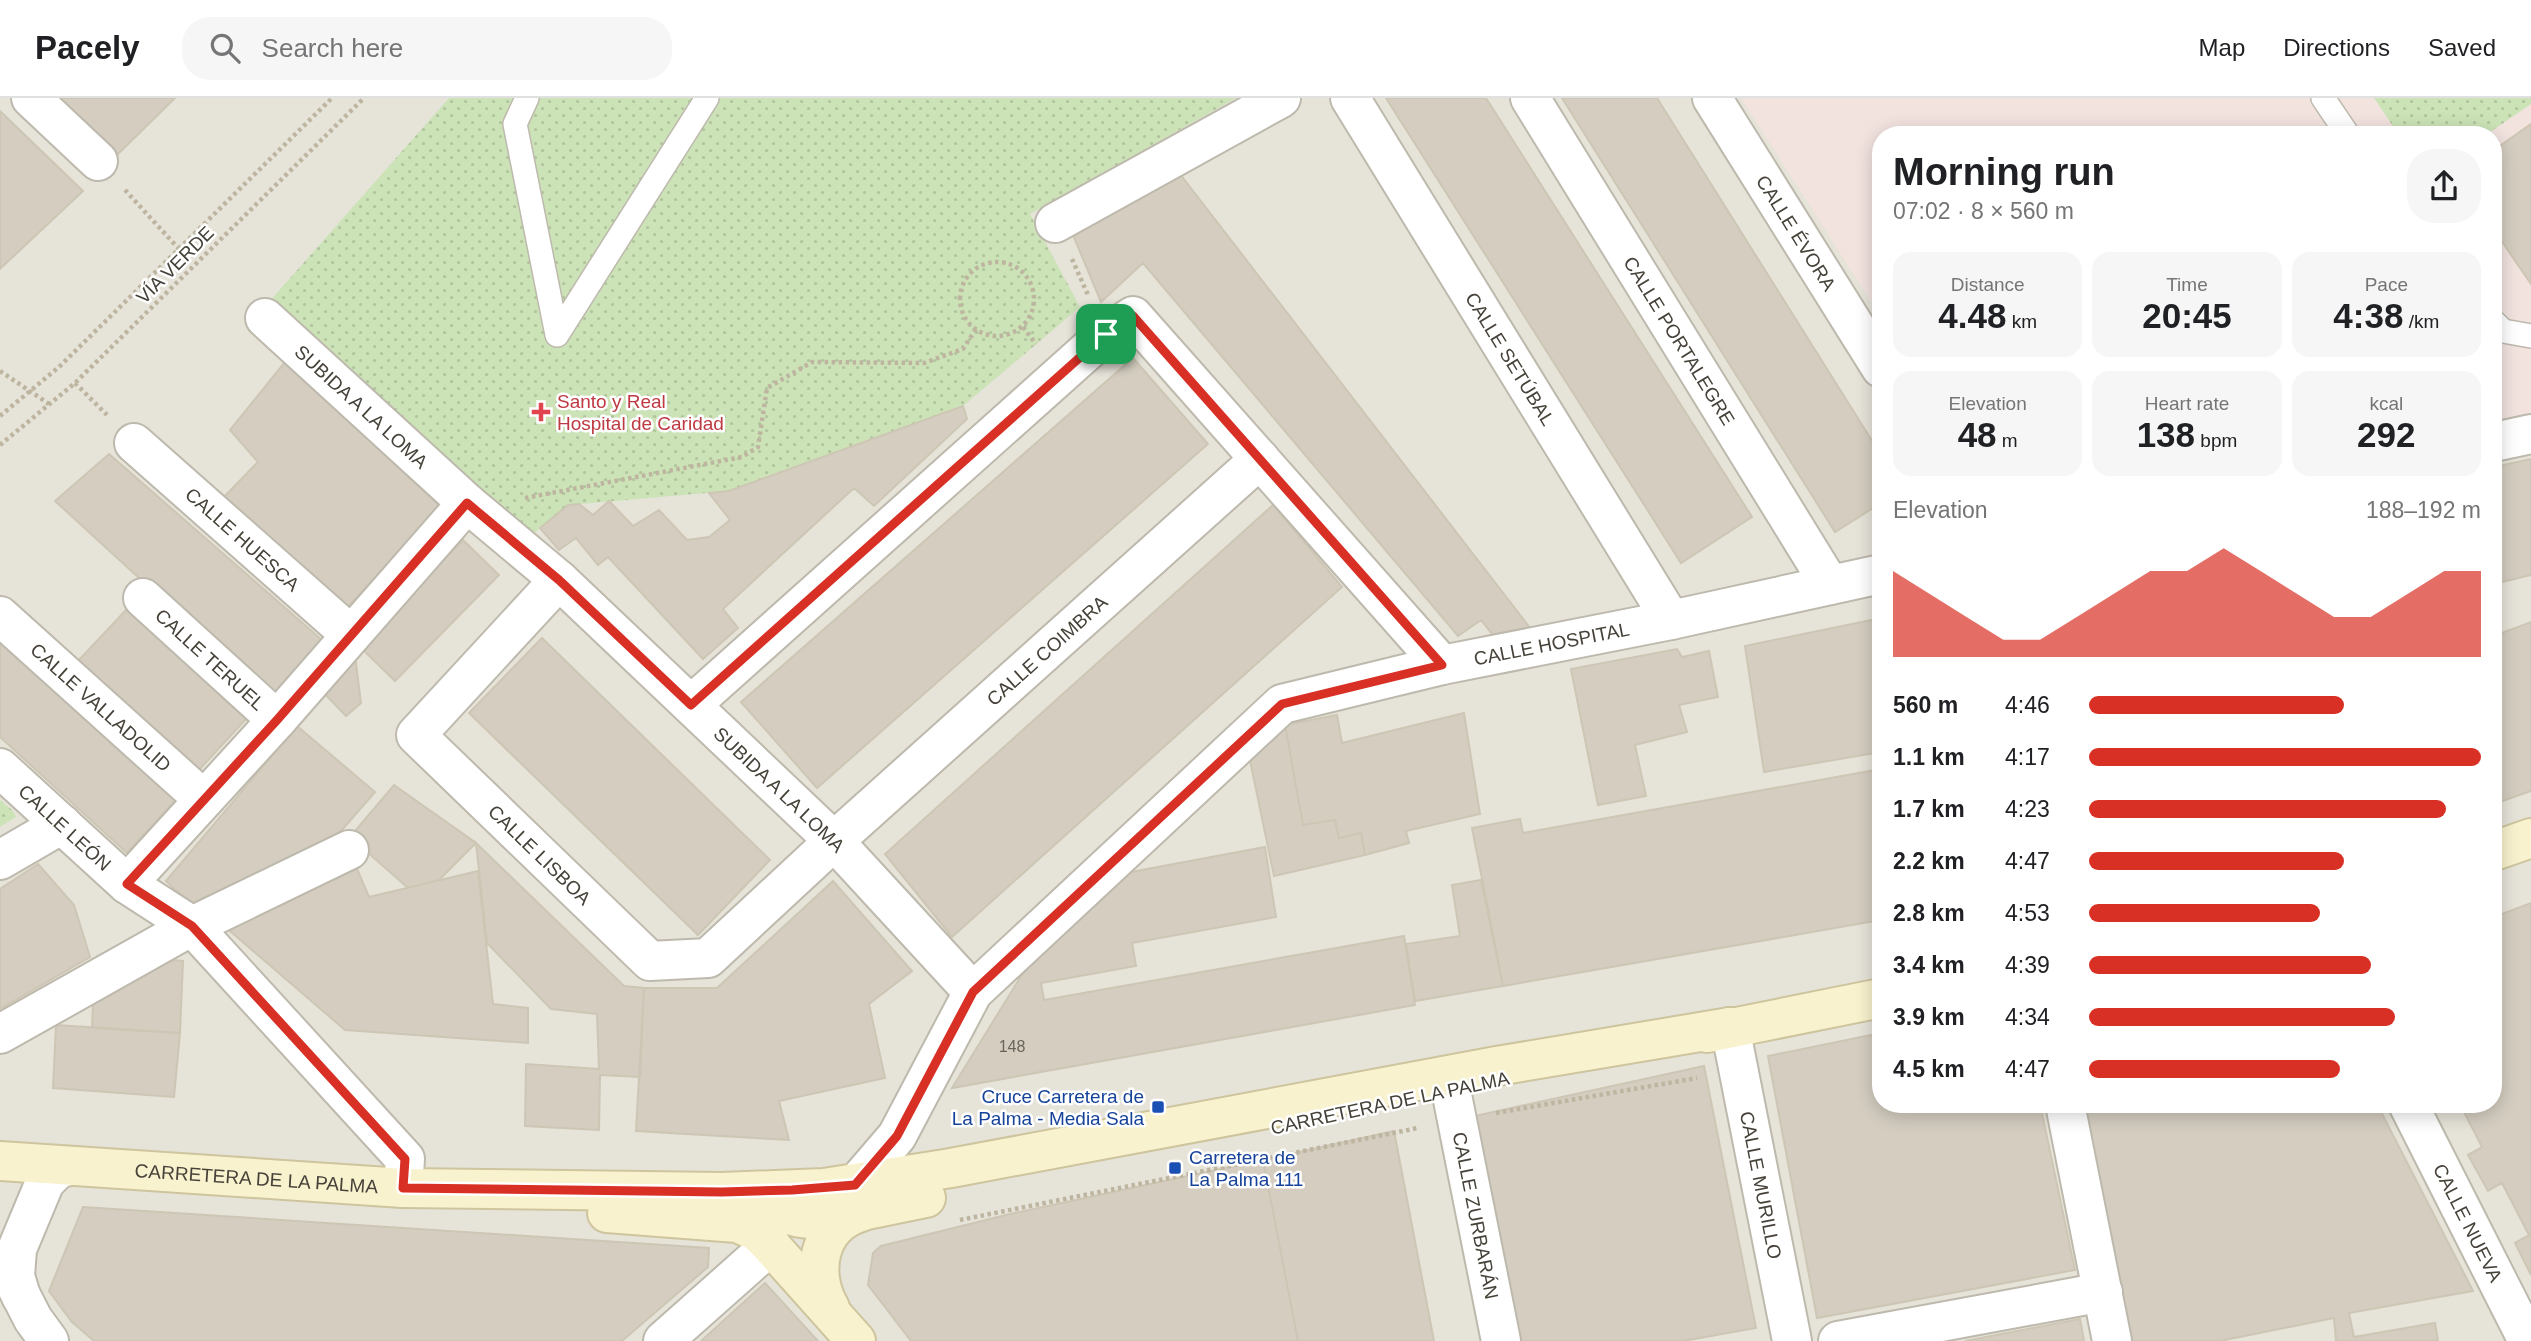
<!DOCTYPE html>
<meta charset="utf-8">
<style>
:root{--surface:#fff;--page:#f6f6f6;--text:#202124;--muted:#757577;--line:#e0e0e0;--accent:#d93025}
body{margin:0;font-family:Helvetica,sans-serif;background:var(--page);color:var(--text);height:100vh;display:flex;flex-direction:column;font-size:26px;white-space:nowrap}
*{box-sizing:border-box;margin:0}
p{font-size:23px;color:var(--muted)}
.icon{flex:none;width:38px;height:38px;fill:none;stroke:currentColor;stroke-width:2;stroke-linecap:round;stroke-linejoin:round}
.map{position:relative;flex:1;overflow:hidden}
.details{position:absolute;left:1872px;top:28px;width:630px;height:987px;display:flex;flex-direction:column;background:var(--surface);border-radius:28px;box-shadow:0 4px 18px #0003}
.details>*{flex:none}
.pin{position:absolute;display:grid;place-items:center;width:60px;height:60px;color:#fff;margin:-30px;border-radius:14px;box-shadow:0 4px 10px #0006}
.round{display:grid;place-items:center;flex:none;width:74px;height:74px;border-radius:28px;background:var(--page)}
.headline{display:flex;align-items:center;justify-content:space-between;height:119px;padding:0 21px}
h1{font-size:38px;font-weight:800;line-height:52px}
.metrics{display:grid;grid-template-columns:repeat(3,1fr);gap:10px;height:119px;padding:7px 21px}
.metrics div{display:grid;align-content:center;border-radius:18px;background:var(--page);text-align:center}
.metrics b{font-size:35px;font-weight:800}
.metrics small{font-size:19px;font-weight:400}
.metrics p{font-size:19px}
.chart{height:196px;padding:14px 21px}
.chart p{display:flex;justify-content:space-between}
.chart svg{width:100%;height:126px;margin-top:7px;fill:var(--accent);opacity:.7}
ul{padding:0 21px;list-style:none;font-size:23px}
li{display:grid;grid-template-columns:112px 84px 1fr;align-items:center;height:52px}
li i{height:18px;border-radius:9px;background:var(--accent)}
header{display:flex;align-items:center;gap:42px;box-sizing:border-box;height:98px;padding:0 35px;background:var(--surface);border-bottom:2px solid var(--line)}
header strong{font-size:33px}
nav{display:flex;gap:38px;margin-inline-start:auto;font-size:24px}
.search{width:490px;height:63px;background:var(--page);display:flex;align-items:center;gap:18px;box-sizing:border-box;padding:0 24px;border-radius:28px;color:var(--muted);font-size:26px}
.map>svg:first-child{display:block}
.residential{fill:#e6e3d9;fill-rule:evenodd}
.medical{fill:#f2e3df}
.park{fill:url(#park-dots)}
.building{fill:#d4cdc0;stroke:#cec6b4;stroke-width:2}
.lines{fill:none;stroke-linecap:round;stroke-linejoin:round}
.lane-casing{stroke:#beb9ad;stroke-width:26}
.street-casing{stroke:#beb9ad;stroke-width:42}
.secondary-casing{stroke:#cec59e;stroke-width:42}
.path{stroke:#beb5a0;stroke-width:4.5;stroke-dasharray:3.5 3.5;stroke-linecap:butt}
.lane{stroke:#fff;stroke-width:23}
.street{stroke:#fff;stroke-width:38}
.secondary{stroke:#f9f2ce;stroke-width:38}
.route-casing{stroke:#fff;stroke-width:14}
.route{stroke:#d93025;stroke-width:9}
.health-dot{fill:#e0444e;stroke:#fff;stroke-width:2.5}
.transit-dot{fill:#1a4fb4;stroke:#fff;stroke-width:2.5}
.labels{text-anchor:middle;dominant-baseline:central;stroke-width:5;stroke-linejoin:round;paint-order:stroke}
.number-label{font-size:16px;fill:#6a655b}
.street-label{font-size:19px;fill:#464239;stroke:#fff}
.health-label{font-size:19px;fill:#be3a42;stroke:#fff;text-anchor:start}
.transit-label{font-size:19px;fill:#164399;stroke:#fff;text-anchor:end}
</style>
<header>
<strong>Pacely</strong>
<div class="search"><svg class="icon" aria-label="search" viewBox="0 0 24 24"><circle cx="10" cy="10" r="6"/><path d="M15 15l6 6"/></svg>Search here</div>
<nav><a>Map</a><a>Directions</a><a>Saved</a></nav>
</header>
<div class="map">
<svg width="2531" height="1243" viewBox="0 0 2531 1243">
<defs>
<pattern id="park-dots" width="8" height="8" patternUnits="userSpaceOnUse" patternTransform="scale(1.75)"><rect width="8" height="8" fill="#cce3b7"/><path d="M2 2h.1M6 6h.1" fill="none" stroke="#b1c49e" stroke-width="1.8" stroke-linecap="round"/></pattern>
</defs>
<rect width="100%" height="100%" fill="#f3f1ea"/>
<!-- residential -->
<path class="residential" d="M0,0H2531V1243H0ZM1881,37H2494V1006H1881Z"/>
<!-- medical -->
<path class="medical" d="M1741,0H2531V315L2494,322V37H1881V219Z"/>
<!-- park -->
<path class="park" d="M449,0H1236L1030,116L1080,209L963,308L729,393L568,407L527,441L269,204Z
M2374,0H2531V6L2486,37H2399Z
M0,702L13,713L16,719L0,729Z"/>
<!-- building -->
<path class="building" d="M59,0H175L118,56Z
M1386,0H1486L1752,419L1681,465Z
M1562,0H1657L1881,357V405L1835,434Z
M0,13L83,93L0,171Z
M2531,26V186L2494,132V52Z
M1180,76L1534,535L1500,546L1481,522L1458,538L1143,165L1101,204L1073,137Z
M1133,260L1208,346L817,690L741,604Z
M285,264L441,409L343,514L220,403L258,364L230,332Z
M963,308L967,321L874,408L854,390L723,511L738,530L703,561L608,459L598,467L576,440L559,452L540,430L568,407L579,406L593,417L609,403L633,428L659,412L687,442L709,439L730,422L709,395L729,393Z
M109,356L322,542L270,600L55,403Z
M2531,361V477L2494,486V369Z
M1273,407L1342,489L952,839L885,756Z
M463,442L499,477L395,583L359,548Z
M128,510L247,620L197,674L78,563Z
M1881,520V654L1764,674L1745,548Z
M2531,524V693L2494,706V538Z
M542,540L770,762L698,837L469,615Z
M0,541L176,702L127,755L0,639Z
M354,550L361,605L346,618L320,591Z
M1677,551L1682,559L1709,553L1718,599L1679,607L1687,634L1635,647L1646,698L1598,707L1571,571Z
M1464,615L1480,716L1406,733L1409,745L1365,757L1361,735L1339,740L1335,722L1303,727L1285,627L1337,617L1342,645Z
M1285,627L1303,727L1335,722L1339,740L1361,735L1365,757L1274,778L1248,653Z
M297,628L375,694L335,740L195,810L166,783Z
M1881,671V822L1503,888L1472,730L1520,721L1523,735Z
M394,687L476,745L439,782L408,790L350,739Z
M476,745L624,888L644,890L640,979L600,977L599,1032L525,1028L526,966L599,971L597,916L551,911L487,845Z
M1265,749L1276,819L1132,845L1136,868L1041,885L1044,902L1404,838L1415,907L952,990L1023,875L1126,775Z
M349,752L369,799L478,773L493,906L528,910V945L345,932L216,821Z
M38,766L74,807L90,859L0,911V791Z
M1481,782L1503,888L1415,903L1406,846L1460,838L1452,787Z
M833,783L912,873L869,906L885,980L779,1003L789,1042L636,1033L644,890H717Z
M2531,805V1177L2515,1145L2529,1137L2502,1085L2488,1093L2468,1057L2482,1049L2460,1006H2494V819Z
M161,861L183,863L180,935L92,930L93,904Z
M56,927L180,935L174,999L53,990Z
M1881,935V1006H2040L2075,1172L1817,1220L1768,958Z
M1704,968L1756,1230L1683,1243H1519L1475,1018Z
M2085,1006H2377L2473,1193L2349,1215L2354,1239L2435,1225L2438,1243H2336L2334,1220L2220,1243H2132Z
M1394,1033L1434,1243H1298L1263,1062Z
M1263,1062L1298,1243H911L868,1187L873,1155L881,1148L1010,1116Z
M83,1109L709,1150L708,1169L622,1243H94L72,1224L49,1193Z
M765,1185L818,1243H701Z
M2080,1221L2084,1243H1965Z"/>
<g class="lines">
<!-- lane casing -->
<g class="lane-casing">
<path id="lane" d="M527,0L515,26L557,237L707,0
M2323,0L2348,37
M2494,224L2503,233L2531,238"/>
</g>
<!-- street casing -->
<g class="street-casing">
<g id="street">
<path d="M31,0L98,63"/>
<path id="s1" d="M1350,0L1671,522"/>
<path id="s2" d="M1530,0L1830,487"/>
<path id="s3" d="M1712,0L1881,270"/>
<path d="M1055,125L1281,0"/>
<path id="s4" d="M265,220L467,405L559,482L834,743L973,894"/>
<path d="M2494,344L2531,336"/>
<path id="s5" d="M134,345L351,537"/>
<path id="s6" d="M559,482L416,637L650,863L708,860L834,743L1260,361"/>
<path id="s7" d="M143,500L277,622"/>
<path id="s8" d="M0,518L203,701"/>
<path d="M691,607L1106,236L1133,218L1442,567"/>
<path id="s9" d="M0,670L127,786L192,828L405,1061L403,1090"/>
<path d="M0,762L62,726"/>
<path d="M127,786L277,622L467,405"/>
<path id="s10" d="M1730,929L1792,1243"/>
<path d="M0,936L192,828L349,752"/>
<path id="s11" d="M1451,992L1501,1243"/>
<path d="M2065,1006L2112,1243"/>
<path id="s12" d="M2408,1006L2528,1243"/>
<path id="s13" d="M855,1087L897,1038L973,894L1282,606L1442,567L1671,522L1881,476"/>
<path d="M10,1176L33,1221L49,1243"/>
<path d="M21,1198L15,1178L17,1151L45,1084L59,1070L70,1068"/>
<path d="M663,1243L771,1147"/>
<path d="M1838,1243L2103,1194"/>
</g>
</g>
<!-- secondary casing -->
<g class="secondary-casing">
<g id="secondary">
<path d="M2494,753L2531,740"/>
<path d="M1707,935L1881,900"/>
<path id="s14" d="M0,1063L403,1090L722,1094L824,1090L951,1070L1497,968L1730,929"/>
<path d="M745,1098C776,1108 786,1123 823,1121L926,1100"/>
<path d="M607,1115L737,1125L756,1133L771,1147"/>
<path d="M755,1130L856,1243"/>
<path d="M830,1210C810,1176 817,1127 861,1114"/>
</g>
</g>
<!-- path -->
<path class="path" d="M125,92L179,151
M1072,161L1088,197
M960 201a37 37 0 1 1 74 0a37 37 0 1 1-74 0Z
M1023,229L1036,246
M0,273L49,306
M75,285L107,317
M0,318L59,269L332,0
M0,347L75,285L364,0
M525,400L742,359L758,349L767,290L812,264L924,265L963,251L976,231
M1496,1015L1697,980
M960,1122L1418,1030"/>
<!-- lane -->
<use href="#lane" class="lane"/>
<!-- street -->
<use href="#street" class="street"/>
<!-- secondary -->
<use href="#secondary" class="secondary"/>
</g>
<g class="lines">
<!-- route casing -->
<g class="route-casing">
<path id="route" d="M1133,218L1442,567L1282,606L973,894L897,1038L855,1087L792,1092L722,1094L403,1090L405,1061L192,828L127,786L277,622L467,405L559,482L691,607L1106,236Z"/>
</g>
<!-- route -->
<use href="#route" class="route"/>
</g>
<!-- markers -->
<path class="health-dot" d="M537.5 303.5h7v7h7v7h-7v7h-7v-7h-7v-7h7z"/>
<g class="transit-dot">
<rect x="1151" y="1002" width="14" height="14" rx="3.5"/>
<rect x="1168" y="1063" width="14" height="14" rx="3.5"/>
</g>
<g class="labels">
<!-- number labels -->
<g class="number-label">
<text x="1012" y="948">148</text>
</g>
<!-- street labels -->
<g class="street-label">
<text stroke="none"><textPath href="#s3" startOffset="159">CALLE ÉVORA</textPath></text>
<text transform="translate(175 167) rotate(-45)">VÍA VERDE</text>
<text stroke="none"><textPath href="#s2" startOffset="285">CALLE PORTALEGRE</textPath></text>
<text stroke="none"><textPath href="#s1" startOffset="306">CALLE SETÚBAL</textPath></text>
<text stroke="none"><textPath href="#s4" startOffset="131">SUBIDA A LA LOMA</textPath></text>
<text stroke="none"><textPath href="#s5" startOffset="145">CALLE HUESCA</textPath></text>
<text stroke="none"><textPath href="#s13" startOffset="926">CALLE HOSPITAL</textPath></text>
<text stroke="none"><textPath href="#s6" startOffset="1052">CALLE COIMBRA</textPath></text>
<text stroke="none"><textPath href="#s7" startOffset="91">CALLE TERUEL</textPath></text>
<text stroke="none"><textPath href="#s8" startOffset="136">CALLE VALLADOLID</textPath></text>
<text stroke="none"><textPath href="#s4" startOffset="698">SUBIDA A LA LOMA</textPath></text>
<text stroke="none"><textPath href="#s9" startOffset="88">CALLE LEÓN</textPath></text>
<text stroke="none"><textPath href="#s6" startOffset="383">CALLE LISBOA</textPath></text>
<text transform="translate(1390 1005) rotate(-12)">CARRETERA DE LA PALMA</text>
<text stroke="none"><textPath href="#s14" startOffset="257">CARRETERA DE LA PALMA</textPath></text>
<text stroke="none"><textPath href="#s10" startOffset="161">CALLE MURILLO</textPath></text>
<text stroke="none"><textPath href="#s11" startOffset="128">CALLE ZURBARÁN</textPath></text>
<text stroke="none"><textPath href="#s12" startOffset="133">CALLE NUEVA</textPath></text>
</g>
<!-- health labels -->
<g class="health-label">
<text x="557" y="303">Santo y Real<tspan x="557" dy="22">Hospital de Caridad</tspan></text>
</g>
<!-- transit labels -->
<g class="transit-label">
<text x="1144" y="998">Cruce Carretera de<tspan x="1144" dy="22">La Palma - Media Sala</tspan></text>
<text x="1189" y="1059" text-anchor="start">Carretera de<tspan x="1189" dy="22">La Palma 111</tspan></text>
</g>
</g>
</svg>
<div class="pin" style="left:1106px;top:236px;background:#1e9e55"><svg class="icon" aria-label="arrive" viewBox="0 0 24 24"><path d="M6 21V4h12l-3 4 3 4H6"/></svg></div>
<section class="details">
<div class="headline"><div><h1>Morning run</h1><p>07:02 · 8 × 560 m</p></div><a class="round"><svg class="icon" aria-label="share" viewBox="0 0 24 24"><path d="M12 15V3M7 8l5-5 5 5M5 13v7h14v-7"/></svg></a></div>
<div class="metrics">
<div><p>Distance</p><b>4.48<small> km</small></b></div>
<div><p>Time</p><b>20:45</b></div>
<div><p>Pace</p><b>4:38<small> /km</small></b></div>
</div>
<div class="metrics">
<div><p>Elevation</p><b>48<small> m</small></b></div>
<div><p>Heart rate</p><b>138<small> bpm</small></b></div>
<div><p>kcal</p><b>292</b></div>
</div>
<div class="chart"><p><span>Elevation</span>188–192 m</p>
<svg viewBox="0 0 160 44" preserveAspectRatio="none"><path d="M0 44V14L10 22L20 30L30 38L40 38L50 30L60 22L70 14L80 14L90 6L100 14L110 22L120 30L130 30L140 22L150 14L160 14V44z"/></svg>
</div>
<ul>
<li><b>560 m</b>4:46<i style="width:65%"></i></li>
<li><b>1.1 km</b>4:17<i style="width:100%"></i></li>
<li><b>1.7 km</b>4:23<i style="width:91%"></i></li>
<li><b>2.2 km</b>4:47<i style="width:65%"></i></li>
<li><b>2.8 km</b>4:53<i style="width:59%"></i></li>
<li><b>3.4 km</b>4:39<i style="width:72%"></i></li>
<li><b>3.9 km</b>4:34<i style="width:78%"></i></li>
<li><b>4.5 km</b>4:47<i style="width:64%"></i></li>
</ul>
</section>
</div>
